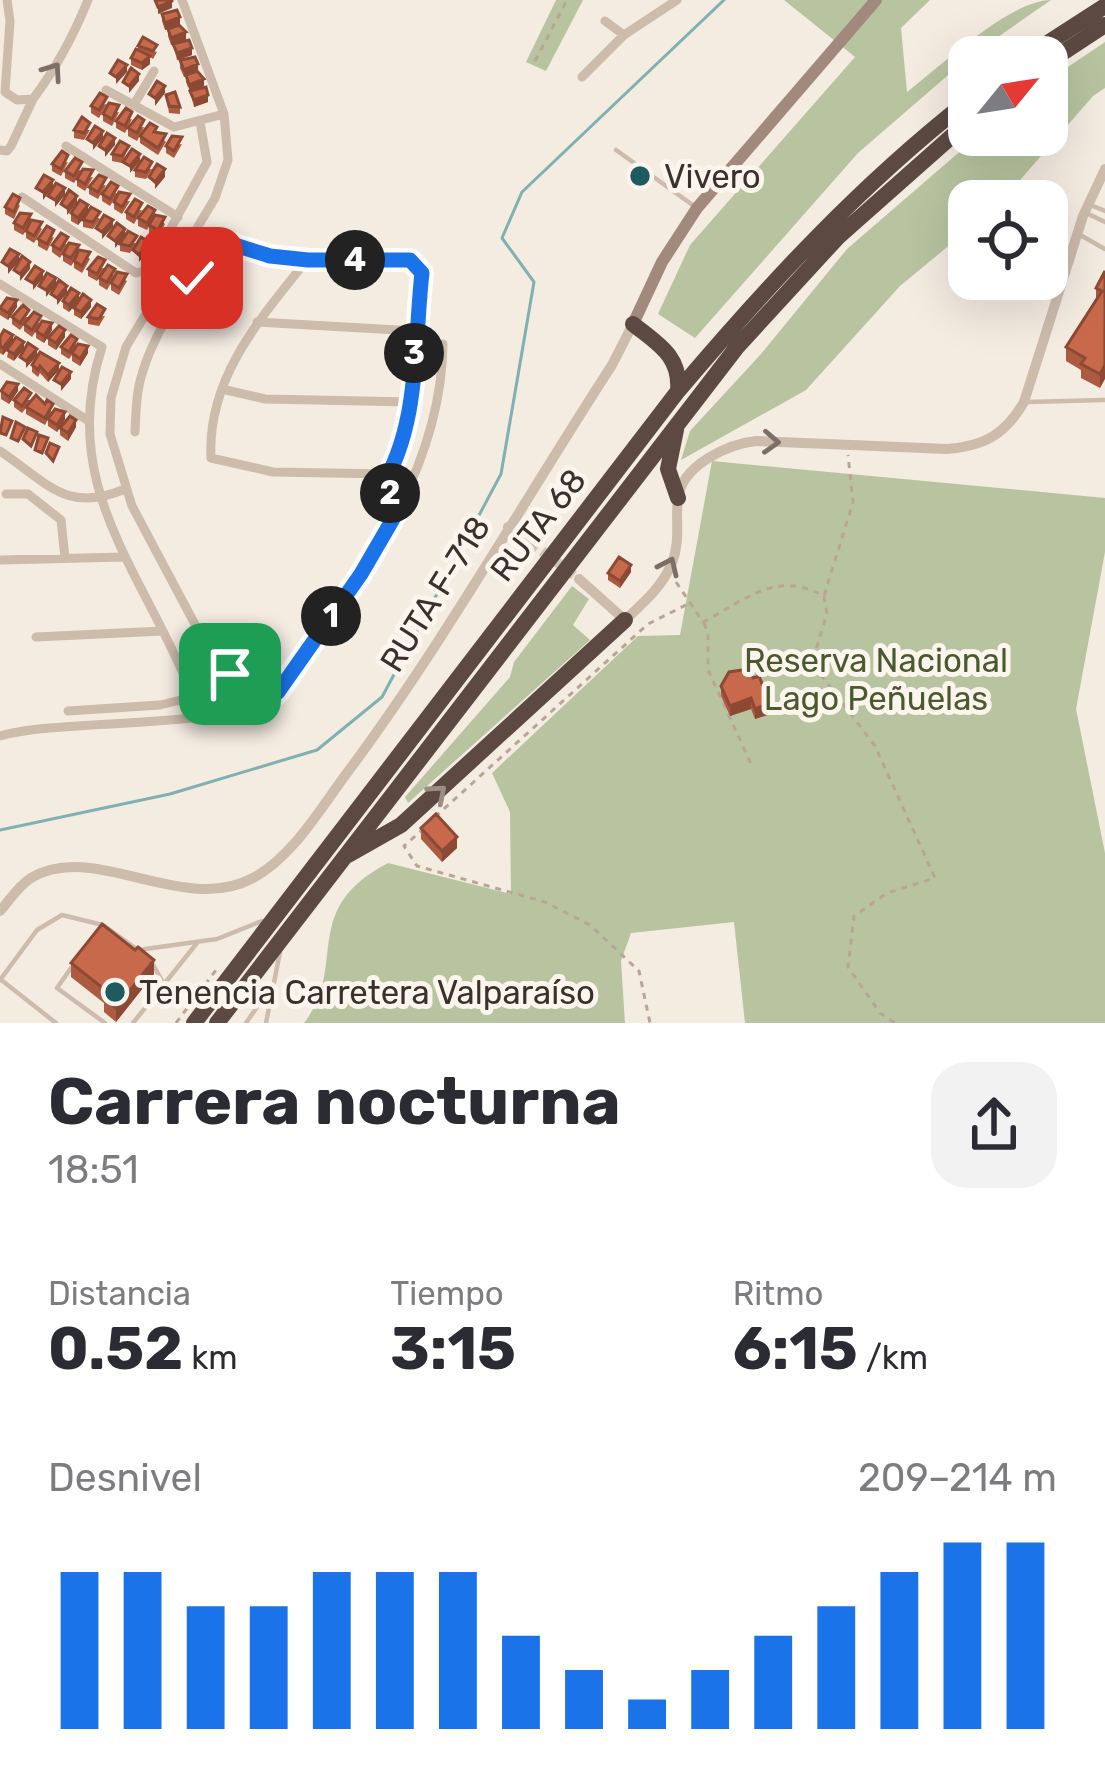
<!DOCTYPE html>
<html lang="es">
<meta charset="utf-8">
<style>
:root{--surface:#fff;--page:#f2f2f3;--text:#2b2b33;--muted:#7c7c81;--accent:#1a73e8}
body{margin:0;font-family:Rubik,sans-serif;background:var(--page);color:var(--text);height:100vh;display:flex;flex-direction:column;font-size:45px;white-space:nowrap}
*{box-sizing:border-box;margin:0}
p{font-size:39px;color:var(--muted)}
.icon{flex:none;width:66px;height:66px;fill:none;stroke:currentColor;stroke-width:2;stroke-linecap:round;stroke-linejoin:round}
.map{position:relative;height:1023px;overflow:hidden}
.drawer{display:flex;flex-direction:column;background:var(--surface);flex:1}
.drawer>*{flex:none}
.needle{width:78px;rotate:60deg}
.tools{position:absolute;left:948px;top:36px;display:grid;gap:24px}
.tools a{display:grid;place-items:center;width:120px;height:120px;border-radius:24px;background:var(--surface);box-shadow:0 12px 48px #0002;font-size:60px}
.pin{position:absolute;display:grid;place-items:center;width:102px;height:102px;color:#fff;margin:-51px;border-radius:24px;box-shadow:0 6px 18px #0006}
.km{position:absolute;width:60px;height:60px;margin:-30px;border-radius:50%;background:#222;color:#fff;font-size:33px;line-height:60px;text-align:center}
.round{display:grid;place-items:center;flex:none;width:126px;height:126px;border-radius:36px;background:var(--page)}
.headline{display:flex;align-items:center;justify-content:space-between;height:204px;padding:0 48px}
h1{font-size:66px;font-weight:700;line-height:90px}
.figures{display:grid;grid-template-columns:repeat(3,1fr);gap:18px;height:204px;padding:12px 48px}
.figures div{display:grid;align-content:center}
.figures b{font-size:60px;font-weight:700}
.figures small{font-size:33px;font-weight:400}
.figures p{font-size:33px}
.chart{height:336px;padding:24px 48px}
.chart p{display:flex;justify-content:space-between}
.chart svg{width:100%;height:216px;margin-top:12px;stroke:var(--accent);stroke-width:6}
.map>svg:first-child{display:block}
.green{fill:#b8c4a0}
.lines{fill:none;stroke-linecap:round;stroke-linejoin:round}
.stream{stroke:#7fb0b2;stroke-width:3}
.tertiary-tunnel{stroke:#cfc6bd;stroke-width:10;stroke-dasharray:10 5;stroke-linecap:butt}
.path{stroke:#b9a596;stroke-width:3;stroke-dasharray:6 6;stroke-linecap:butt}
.service{stroke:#cdbbac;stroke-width:4.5}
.minor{stroke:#cdbbac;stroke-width:9}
.tertiary{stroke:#cdbbac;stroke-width:10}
.secondary{stroke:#a18a7d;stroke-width:12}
.motorway{stroke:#5c4a42;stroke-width:16}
.wall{fill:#ac5a40}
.shaded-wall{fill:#8c4a34}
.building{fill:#c8694b;stroke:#8c4a34;stroke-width:3}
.oneway{stroke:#7d6f65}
.oneway2{stroke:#9c8e87}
.route-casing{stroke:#fff;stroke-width:24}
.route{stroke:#1a73e8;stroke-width:15}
.poi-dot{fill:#1f5a5e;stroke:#fbf5ee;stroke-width:4.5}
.labels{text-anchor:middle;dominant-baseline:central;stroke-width:10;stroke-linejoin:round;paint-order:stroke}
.poi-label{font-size:33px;fill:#3b302b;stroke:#fbf5ee;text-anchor:start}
.street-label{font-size:33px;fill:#3b302b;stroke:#fbf5ee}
.park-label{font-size:33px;fill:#4a5a2e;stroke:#fbf5ee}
</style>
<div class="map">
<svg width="1105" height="1023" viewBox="0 0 1105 1023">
<rect width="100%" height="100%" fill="#f4ebe1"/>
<!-- green -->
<path class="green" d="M556,0H583L546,71L526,62Z
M784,0H930L901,28L907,92C941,66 1010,0 1051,0L969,57L858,153L695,338L658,314L690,245L855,57Z
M1105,42V88L1093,96L1002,201H969V229L900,286L806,390L681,460L690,431L761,354L847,249L979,135H1047V81Z
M712,461L1105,498V552L1076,709L1105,853V1023H745L734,922L631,933L621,961L625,1023H304C349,966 298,910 388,863L511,894L510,812L492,773L638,636L680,635Z
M572,586L589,599L573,625L590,640L408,803L405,797L510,677L514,662Z"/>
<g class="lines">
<!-- stream -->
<path class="stream" d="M0,830L170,794L317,750L382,697L501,474L534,282L502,238L522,192L724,0"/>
<!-- tertiary-tunnel -->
<path class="tertiary-tunnel" d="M530,542L579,579"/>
<!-- path -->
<path class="path" d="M535,61L567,0
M676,582L703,622C747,599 776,570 824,596L853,502L848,455
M824,596L827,613L812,663L875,746L935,878L887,893L854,916L848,967L880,1013L895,1023
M704,623L708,634V670L752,766
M435,817L648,624L690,603
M424,828L404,846L417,866L545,902L590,925L639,971L650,1023
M176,1023L216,970"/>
<!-- service -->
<path class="service" d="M616,150L694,206
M1093,206L1105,211
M1084,212L1105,222
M1082,236L1105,249
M1027,402L1105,400
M391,467L413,476
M152,963L164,984
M71,968L57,988L105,1023
M0,979L56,1023
M0,980L37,930L62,915L103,925L138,950L217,939L262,921
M133,1023L197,943
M246,1023L268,991
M266,1023L280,952"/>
<!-- minor -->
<path class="minor" d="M7,0L10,21L5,92L17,100L33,99C57,67 73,37 88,0
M182,0L224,114L228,160L215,198L126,347L111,398L110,434L132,506L215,662L267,701
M605,21L624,35
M582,77L624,35L677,0
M106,90L174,127L224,114
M133,106L154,71
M66,146L178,217
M0,150L7,151L11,146L33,99
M22,197L136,273L148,270L207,162L200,122
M307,260C260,319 207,378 211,458L273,472L388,474
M0,284L102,347C56,487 146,575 193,697L160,705L68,711
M257,322L415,331
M0,364L87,420
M222,389L265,399L411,402
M135,432C136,413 136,393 142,374C151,342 195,259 222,241L270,256L307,260H410L421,273C413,347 418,428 376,494
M0,451C48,483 66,514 125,489
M6,494H28L61,520L65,558
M1,560L124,557
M36,637L163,631
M218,666L240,709
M0,736C67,717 233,732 278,692C353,585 441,480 443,344"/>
<!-- tertiary -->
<path class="tertiary" d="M508,527L530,542
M579,579L625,620C644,602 662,587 672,563C681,540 675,521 678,498C682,465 728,444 756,441L947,449C984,446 1005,435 1024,402L1083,216L1105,169
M0,911C10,900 18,886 31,878C94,840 183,916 253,878C291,858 319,811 344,777C442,646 523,502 612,365L633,324"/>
<!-- secondary -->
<path class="secondary" d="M633,324L662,262L697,208L876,0"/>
<!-- motorway -->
<path class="motorway" d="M1026,57L1105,6
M1047,63L1105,25
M633,324C658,344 681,356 678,391
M676,430L668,469L678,498
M348,855L401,825L625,620
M194,1023L678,391C768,285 859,186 969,100
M217,1023L737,347L838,237L969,121"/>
</g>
<!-- wall -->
<path class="wall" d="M162,14L180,25L186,40L177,43L192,55L177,60L173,44L171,45L168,36V29L165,30L162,21Z
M138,46L157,52L153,59L150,57V64L142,70L131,65V58L138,50Z
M180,60L198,71L204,86L194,90L208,102L194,107L190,91L186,82V76L184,77L180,68Z
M166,95L180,107V114L169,113Z
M107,104L99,118L91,113V106Z
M119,112L112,126L103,121V114Z
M132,119L125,133L116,128V121Z
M144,127L137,141L128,136V128Z
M74,130H90L84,140L74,138Z
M157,133L166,142L158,155L140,143V136Z
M182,144L174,158L166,153V146Z
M129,146L122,163L112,161V154Z
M68,162L61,176L52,171V164Z
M152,169L146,179L135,177V170Z
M82,170L74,183L65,178V171Z
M93,177L85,191L77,186V179Z
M106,185L98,199L89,194V187Z
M118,193L110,206L102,201V194Z
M130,201L122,214L114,209V202Z
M20,205L14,219L5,214V207Z
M142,210L134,224L126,219V212Z
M88,212L100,219L93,229L83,227V220L86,215L78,225L71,221V213Z
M155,215L165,224L158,238L149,233V227L147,230L138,226V218Z
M31,221L42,229L34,243L26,238V231L23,235L14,230V223Z
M54,237L47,251L38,246V239Z
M137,243L130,253L120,251V244Z
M68,244L60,258L52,252V245Z
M79,250L90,259L82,273L74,268V262L71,266L63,261V254Z
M105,268L99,277L115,275L127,281L119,295L111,290V283L107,290L99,285V278L97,281L88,276V269Z
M1105,271L1100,388L1081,378V370L1066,361V347L1096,299V288Z
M79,300L91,307L81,319L74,315V308L79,301L69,312L63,308V301Z
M17,307L8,320L0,315V308Z
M105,316L99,326L88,324V317Z
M12,317H29L25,323H41L52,330L44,343L36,338V331L32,337L24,331V325L20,330L12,324Z
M0,337L13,341L16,337L14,361L7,357L9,347L3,355L0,353Z
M65,337L56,350L48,345V338Z
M77,344L88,353L80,366L72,361V355L69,359L61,354V347Z
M32,365L59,370L48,382L40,373L38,377L32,372Z
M1,391H18L9,404L1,399Z
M14,400H31L65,419L57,432L48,426V419L45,425L26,414V408L22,413L14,407Z
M76,427L68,441L60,435V428Z
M631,572L620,588L608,580V573Z
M729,672L770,714L755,719L751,709L730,716L721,696V686Z
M421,828L457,848L442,862L421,839Z
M71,963L154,974L116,1022L104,1012V1003L71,977Z"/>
<!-- shaded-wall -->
<path class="shaded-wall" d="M172,1V8L158,14V7Z
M180,17V25L165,30V23Z
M186,32V40L171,45V38Z
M192,48V55L177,60V53Z
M150,56V64L142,70V63Z
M198,64V71L184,77V70Z
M127,65V72L116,84V77Z
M139,74V81L129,93V86Z
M204,79V86L189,92V85Z
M165,86V93L155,106V98Z
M208,95V102L194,107V100Z
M103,131V138L93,150V143Z
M115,138V145L105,157V150Z
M140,154V161L130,173V166Z
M165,169V177L155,189V182Z
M53,180V187L43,200V192Z
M65,188V195L55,207V200Z
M77,196V203L67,215V208Z
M88,205V213L78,225V218Z
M113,220V227L102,239V232Z
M125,229V236L115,248V241Z
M149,242V250L139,262V255Z
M19,254V261L8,274V266Z
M30,262V269L20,281V274Z
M43,271V278L33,290V283Z
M56,278V285L46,297V290Z
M67,286V293L57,305V298Z
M79,293V300L69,312V305Z
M17,300V307L8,320V313Z
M91,300V307L81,319V312Z
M52,323V330L44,343V336Z
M65,330V337L56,350V343Z
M13,335V343L3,355V348Z
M24,342V349L14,361V354Z
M88,346V353L80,366V359Z
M37,349V356L26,368V361Z
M59,363V370L48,382V375Z
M1105,365V379L1100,388V374Z
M71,372V379L61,391V384Z
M18,384V391L9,404V397Z
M65,412V419L57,432V425Z
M76,420V427L68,441V433Z
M631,565V572L620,588V581Z
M751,698V709L730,716V706Z
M770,703V714L755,719V709Z
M457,837V848L442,862V851Z
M154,960V974L116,1022V1008Z"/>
<!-- building -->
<path class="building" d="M155,0H172V1L158,7Z
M177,10L180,17L165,23L162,14Z
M179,25L186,32L171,38L168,29Z
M143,37L157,45L153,51L138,46Z
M189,40L192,48L177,53L173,44Z
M136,49L150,56L142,63L131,58Z
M195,57L198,64L184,70L180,60Z
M118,60L127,65L116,77L110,73Z
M131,68L139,74L129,86L123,82Z
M197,71L204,79L189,85L186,75Z
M157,81L165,86L155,98L149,94Z
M206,87L208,95L194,100L190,91Z
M175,92L180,107L169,106L166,95Z
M100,93L107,97L99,110L91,106Z
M109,103L119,105L112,119L103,114Z
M126,108L132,112L125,126L116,121Z
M138,116L144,120L137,133L128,128Z
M82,117L90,123L84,133L74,130Z
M150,123L157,127L154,132L166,134L158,148L140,136Z
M95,126L103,131L93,143L87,139Z
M107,133L115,138L105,150L99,146Z
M172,136L182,137L174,151L166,146Z
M120,141L129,146L122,156L112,154Z
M132,149L140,154L130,166L123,162Z
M62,151L68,155L61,169L52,164Z
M144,157L152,162L146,172L135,170Z
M75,158L82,162L74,176L65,171Z
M157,164L165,169L155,182L149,177Z
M83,169L93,170L85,184L77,179Z
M44,175L53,180L43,192L36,188Z
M99,175L106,178L98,192L89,187Z
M111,182L118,186L110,199L102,194Z
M56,183L65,188L55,200L48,196Z
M69,190L77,196L67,208L61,204Z
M119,192L130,194L122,207L114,202Z
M13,194L20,198L14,212L5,207Z
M135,199L142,203L134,217L126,212Z
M80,200L88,205L78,218L71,213Z
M148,206L155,210L147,223L138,218Z
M91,207L100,212L93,222L83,220Z
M20,213L31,214L23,228L14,223Z
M104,215L113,220L102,232L96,228Z
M155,215L165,217L158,230L149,225Z
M31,220L42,222L34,236L26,231Z
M117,223L125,229L115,241L108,236Z
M47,226L54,230L47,244L38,239Z
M128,231L137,236L130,246L120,244Z
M61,233L68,237L60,250L52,245Z
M141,237L149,242L139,255L133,250Z
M69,243L79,245L71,258L63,254Z
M10,249L19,254L8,266L2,262Z
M79,250L90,252L82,266L74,261Z
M22,256L30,262L20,274L14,270Z
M98,257L105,260L97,274L88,269Z
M108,265L115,269L107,282L99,278Z
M35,266L43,271L33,283L26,279Z
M1105,271V365L1100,374L1081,364L1085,358L1066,347L1102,291L1096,288Z
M117,272L127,274L119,288L111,283Z
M47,273L56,278L46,290L39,286Z
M59,280L67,286L57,298L51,294Z
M71,288L79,293L69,305L63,301Z
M83,294L91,300L81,312L74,308Z
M7,298L17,300L8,313L0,308Z
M97,304L105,309L99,319L88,317Z
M23,305L29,310L20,323L12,317Z
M34,312L41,316L32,330L24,324Z
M42,321L52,323L44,336L36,331Z
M59,326L65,330L56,343L48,338Z
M4,330L13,335L3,348L0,346V337Z
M71,335L77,339L69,352L61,347Z
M16,337L24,342L14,354L7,350Z
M28,343L37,349L26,361L20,357Z
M78,344L88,346L80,359L72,353Z
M40,352L59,363L48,375L40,366L38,370L32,365Z
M62,367L71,372L61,384L54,380Z
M7,382L18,384L9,397L1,391Z
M24,388L31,393L22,406L14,400Z
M36,395L45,404L47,400L53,404L45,418L26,407Z
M55,409L65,412L57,425L48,419Z
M70,416L76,420L68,433L60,428Z
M3,417L12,421L6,435L0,433Z
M16,422L25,427L18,441L11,438Z
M28,428L37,432L31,446L23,439Z
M39,435L48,438L42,453L35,450Z
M50,443L59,447L53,461L46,453Z
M619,557L631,565L620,581L608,573Z
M749,669L753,678L759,676L770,703L755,709L751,698L730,706L721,686L729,672Z
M436,814L457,837L442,851L421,828Z
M102,924L135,950L138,947L154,960L116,1008L104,998L108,992L71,963Z"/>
<!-- one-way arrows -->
<defs><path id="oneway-chevron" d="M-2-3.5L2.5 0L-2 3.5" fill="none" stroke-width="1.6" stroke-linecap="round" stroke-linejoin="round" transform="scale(3)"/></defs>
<g class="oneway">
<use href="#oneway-chevron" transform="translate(53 71) rotate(-55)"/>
<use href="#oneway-chevron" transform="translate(771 442) rotate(3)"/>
<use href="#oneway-chevron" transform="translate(669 566) rotate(-65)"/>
</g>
<use class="oneway2" href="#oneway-chevron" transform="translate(438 793) rotate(-41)"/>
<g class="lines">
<!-- route casing -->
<g class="route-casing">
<path id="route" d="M192,278L222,241L270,256L308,260H410L422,273C414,343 420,428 380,489L404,500L361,574L278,692L268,701L230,674"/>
</g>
<!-- route -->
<use href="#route" class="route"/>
</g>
<!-- markers -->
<g class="poi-dot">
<circle cx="640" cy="176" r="12"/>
<circle cx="115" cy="992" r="12"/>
</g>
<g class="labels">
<!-- poi labels -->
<g class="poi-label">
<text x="664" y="176">Vivero</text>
<text x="139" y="992">Tenencia Carretera Valparaíso</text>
</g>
<!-- street labels -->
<g class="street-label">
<text transform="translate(538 525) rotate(-52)">RUTA 68</text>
<text transform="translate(435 594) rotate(-58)">RUTA F-718</text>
</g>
<!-- park labels -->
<g class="park-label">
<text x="876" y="660">Reserva Nacional<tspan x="876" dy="38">Lago Peñuelas</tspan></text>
</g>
</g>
</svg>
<div class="tools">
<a><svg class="needle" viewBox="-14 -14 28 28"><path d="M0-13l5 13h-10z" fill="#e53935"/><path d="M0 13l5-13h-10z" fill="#7c7c81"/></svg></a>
<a><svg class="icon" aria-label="locate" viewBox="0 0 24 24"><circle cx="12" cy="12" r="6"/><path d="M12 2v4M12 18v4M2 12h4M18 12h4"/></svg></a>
</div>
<div class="pin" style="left:230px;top:674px;background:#1e9e55"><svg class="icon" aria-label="arrive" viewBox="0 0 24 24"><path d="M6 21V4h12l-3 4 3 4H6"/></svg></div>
<div class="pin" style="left:192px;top:278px;background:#d93025"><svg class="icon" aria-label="check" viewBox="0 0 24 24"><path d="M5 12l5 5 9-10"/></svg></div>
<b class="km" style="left:331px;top:616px">1</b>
<b class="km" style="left:390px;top:493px">2</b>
<b class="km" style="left:414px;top:353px">3</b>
<b class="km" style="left:355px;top:260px">4</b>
</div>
<section class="drawer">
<div class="headline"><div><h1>Carrera nocturna</h1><p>18:51</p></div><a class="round"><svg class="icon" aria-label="share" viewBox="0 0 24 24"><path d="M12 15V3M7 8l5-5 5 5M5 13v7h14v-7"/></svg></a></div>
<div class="figures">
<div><p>Distancia</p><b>0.52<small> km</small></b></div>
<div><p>Tiempo</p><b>3:15</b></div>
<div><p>Ritmo</p><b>6:15<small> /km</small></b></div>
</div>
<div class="chart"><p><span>Desnivel</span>209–214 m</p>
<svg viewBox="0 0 160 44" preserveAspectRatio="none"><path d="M5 44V12M15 44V12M25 44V19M35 44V19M45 44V12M55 44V12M65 44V12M75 44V25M85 44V32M95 44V38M105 44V32M115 44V25M125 44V19M135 44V12M145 44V6M155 44V6"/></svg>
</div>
</section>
